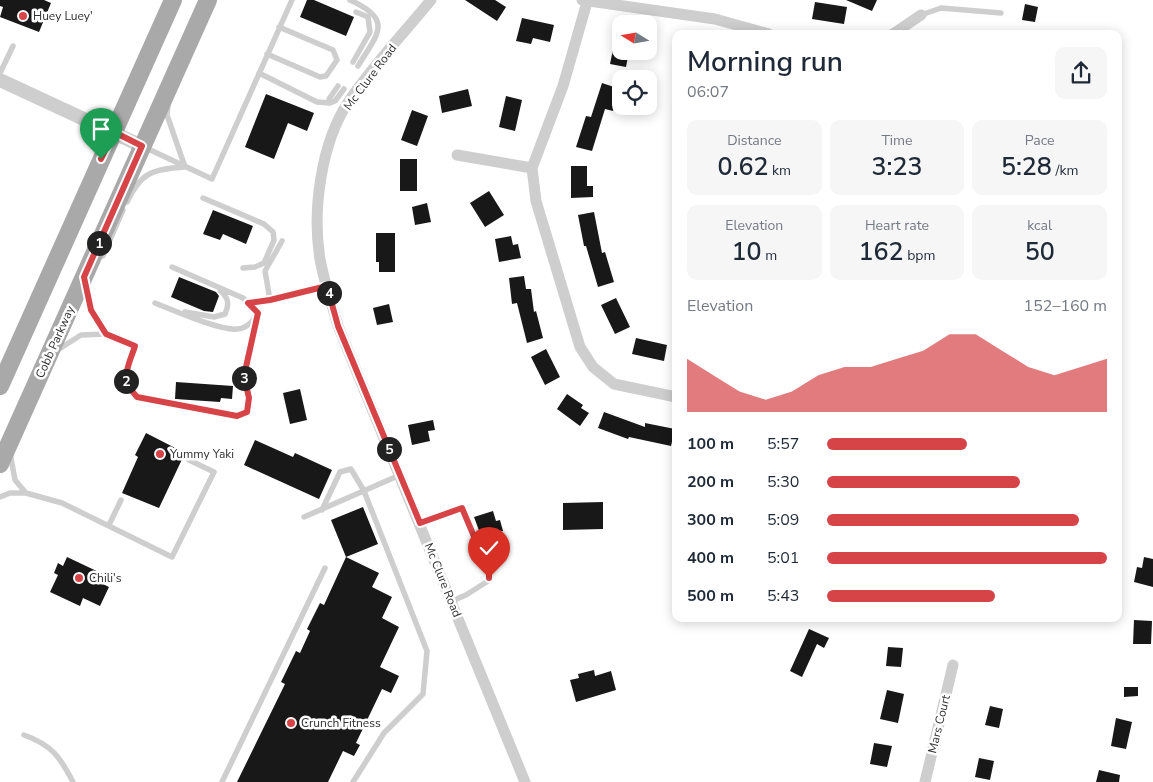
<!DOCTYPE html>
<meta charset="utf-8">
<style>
:root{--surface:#fff;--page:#f6f6f7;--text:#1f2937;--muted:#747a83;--accent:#d64448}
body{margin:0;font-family:"Nunito Sans",sans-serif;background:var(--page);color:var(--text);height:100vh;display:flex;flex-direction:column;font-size:19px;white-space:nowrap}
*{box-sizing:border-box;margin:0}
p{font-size:16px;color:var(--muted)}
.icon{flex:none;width:28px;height:28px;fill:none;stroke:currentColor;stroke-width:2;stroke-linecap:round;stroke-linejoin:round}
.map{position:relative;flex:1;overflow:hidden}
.sheet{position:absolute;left:672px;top:30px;width:450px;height:592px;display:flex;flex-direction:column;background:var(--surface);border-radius:10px;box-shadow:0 2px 12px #0003}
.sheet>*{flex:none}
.needle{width:32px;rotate:281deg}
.controls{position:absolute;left:612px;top:15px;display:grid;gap:10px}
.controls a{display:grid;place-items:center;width:45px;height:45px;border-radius:10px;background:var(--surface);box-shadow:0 2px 12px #0003;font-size:25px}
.pin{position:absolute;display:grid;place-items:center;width:42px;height:42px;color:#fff;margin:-51px -21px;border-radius:50% 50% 50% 0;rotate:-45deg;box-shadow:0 0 5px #0007}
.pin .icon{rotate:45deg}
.km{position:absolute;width:25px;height:25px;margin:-12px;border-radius:50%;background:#222;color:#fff;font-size:14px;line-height:25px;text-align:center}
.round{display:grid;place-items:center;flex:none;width:52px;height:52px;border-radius:10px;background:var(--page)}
.headline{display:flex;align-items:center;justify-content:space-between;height:85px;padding:0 15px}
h1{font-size:28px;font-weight:600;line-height:38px}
.stats{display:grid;grid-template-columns:repeat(3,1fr);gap:8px;height:85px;padding:5px 15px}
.stats div{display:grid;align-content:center;border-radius:10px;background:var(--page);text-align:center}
.stats b{font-size:25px;font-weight:600}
.stats small{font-size:14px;font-weight:400}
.stats p{font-size:14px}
.chart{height:140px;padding:10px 15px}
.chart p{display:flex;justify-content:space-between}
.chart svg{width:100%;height:90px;margin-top:5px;fill:var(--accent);opacity:.7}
ul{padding:0 15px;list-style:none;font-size:16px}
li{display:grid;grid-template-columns:80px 60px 1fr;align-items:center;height:38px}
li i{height:12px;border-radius:6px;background:var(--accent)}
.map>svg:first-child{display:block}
.building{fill:#181818}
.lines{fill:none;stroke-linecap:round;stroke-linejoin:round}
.service{stroke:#cecece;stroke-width:5.5}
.minor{stroke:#cecece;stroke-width:11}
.tertiary{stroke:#cecece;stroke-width:14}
.primary{stroke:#a9a9a9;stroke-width:18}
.route-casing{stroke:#fff;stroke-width:10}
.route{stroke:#d64448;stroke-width:6}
.poi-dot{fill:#d64448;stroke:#fff;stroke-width:2}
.labels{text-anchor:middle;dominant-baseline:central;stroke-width:5;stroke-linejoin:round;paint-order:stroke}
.poi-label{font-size:12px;fill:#313131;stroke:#fff;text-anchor:start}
.street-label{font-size:12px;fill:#313131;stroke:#fff}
</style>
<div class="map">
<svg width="1153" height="782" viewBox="0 0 1153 782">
<rect width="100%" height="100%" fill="#fff"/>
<!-- building -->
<path class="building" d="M0,0H44L51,3L39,32L0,17L3,7L0,6Z
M307,0H314L354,17L346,36L300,17Z
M465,0H495L506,7L497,21Z
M846,0H877L872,11Z
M815,2L847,7L844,24L812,19Z
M1025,4L1038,7L1035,22L1022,20Z
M522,18L554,25L550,42L533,38L531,44L516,41Z
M617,30L621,31V51H629L626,67L610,64Z
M602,83L620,89L613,111L605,109L592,151L576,147L586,116L591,117Z
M468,89L472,106L442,113L439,96Z
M266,94L314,113L307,131L288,123L274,159L245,147Z
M506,96L522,100L515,131L499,127Z
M412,110L428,116L417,146L401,140Z
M400,159H417V191H400Z
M571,166H587V186H593V197L571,198Z
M489,191L504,215L485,227L470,203Z
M427,203L431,222L415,225L412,207Z
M213,210L253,226L246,244L223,234L220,240L203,234Z
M594,212L602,253L605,252L614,282L598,287L586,246H584L578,215Z
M376,233H395V272H379V262H376Z
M511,236L513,245L518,244L521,258L499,262L495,239Z
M524,276L526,289H531L534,312L536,311L543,338L527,343L517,303L512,304L509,278Z
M179,277L216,292L219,296L213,312L204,311L171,297Z
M616,298L630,327L615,334L601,305Z
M389,304L393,322L377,325L373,308Z
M636,338L667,345L664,361L632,354Z
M546,349L560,377L545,385L531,357Z
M176,382L233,386L232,399L221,398L220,402L175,399Z
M300,389L307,420L290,424L283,393Z
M567,394L583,405L581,408L589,413L580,426L557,409Z
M604,412L645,427V423L675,429L671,446L629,437L628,439L598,428Z
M433,420L435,430L428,431L430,441L412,445L408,425Z
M146,433L185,453L159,508L122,493L138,457L135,455Z
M255,440L293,457L295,453L332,470L319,499L244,465Z
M603,502V529L563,530V503Z
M363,507L378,544L346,557L331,520Z
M493,511L496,521L500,520L503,531L499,532L507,558L491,563L474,517Z
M67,557L103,574L99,582L109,587L100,606L83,598L80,606L50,592L58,575L54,573L58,563L63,566Z
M346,557L379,573L372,587L392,597L382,618L399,627L380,667L399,676L391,693L382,689L356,743L360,745L354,756L343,751L328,782H237L285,684L281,682L296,651L300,653L310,631L307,629L320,603L324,605Z
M1144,557L1153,559V587L1134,582L1137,567L1142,568Z
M1134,620L1152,621L1151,644H1133Z
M809,629L829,638L824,648L817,644L802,677L790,671Z
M888,647L903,648L901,667L886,666Z
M594,670L595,676L611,671L616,690L576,702L570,680L579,678L578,674Z
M1124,687H1138V696L1124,697Z
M887,690L904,694L898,723L880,719Z
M990,706L1003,709L999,728L985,725Z
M1116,718L1132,722L1126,749L1111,746Z
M874,743L892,746L887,767L870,764Z
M979,758L994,761L990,780L975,777Z
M1099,770L1120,775L1119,782H1096Z"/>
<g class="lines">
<!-- service -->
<path class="service" d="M350,0C394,20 378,33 358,66
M921,15L941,8L1001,13
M267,54L320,77L326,76L337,60L333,50L279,27
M353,62L370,32L368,17L356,12
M0,73L13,46
M259,73L317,102L330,103L329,99L338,86
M330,103L335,101L344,89
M144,147L212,179L292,0
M203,198L264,224L273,232L274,240L264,263L255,267L243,268
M127,202C141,172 153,169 185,167L167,115L168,105
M95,256H103L123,210
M270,300L265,271L282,241
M155,303C173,310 220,331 237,329C245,329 252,322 256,316
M248,303L270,300L327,286
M185,312L214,317L225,314C230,303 228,298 220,290
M106,334L135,346C128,368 119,378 137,397L237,416L247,412L249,398L244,376L258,313L243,298L172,267
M56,351L81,335L106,334L91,310L85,285
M26,493L62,503L172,557L214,472L189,460
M0,497L10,493H26L15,480L10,453
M322,510L340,472L351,469L364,491L427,651L423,694L384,733L353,782
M304,517L400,475
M420,523L462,508L487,566L489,572L488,581L466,595L452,601
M109,525L121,500
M24,735C52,745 60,757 73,782
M222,782L325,568"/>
<!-- minor -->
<path class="minor" d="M431,0C404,33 373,65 349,101C321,142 312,211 320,259C324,282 332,304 338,326L525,782
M582,0L715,19L769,34
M587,2L563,86L532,168L536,201L580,347L593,367L614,384L676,397
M893,34L921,15
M457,155L532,168
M925,782L953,665"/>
<!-- tertiary -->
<path class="tertiary" d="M0,80L142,146"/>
<!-- primary -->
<path class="primary" d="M0,386L173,0
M0,464L208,0"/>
</g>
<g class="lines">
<!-- route casing -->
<g class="route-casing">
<path id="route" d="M101,159L114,132L142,146L84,277L91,310L106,334L135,346C128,368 119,378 137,397L237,416L247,412L249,398L244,376L258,313L248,303L270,300L327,286L338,326L420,523L462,508L489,572V578"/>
</g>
<!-- route -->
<use href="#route" class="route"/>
</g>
<!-- markers -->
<g class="poi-dot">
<circle cx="23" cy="16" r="5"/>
<circle cx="160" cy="454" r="5"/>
<circle cx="79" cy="578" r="5"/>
<circle cx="291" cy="723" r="5"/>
</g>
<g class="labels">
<!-- poi labels -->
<g class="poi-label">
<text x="33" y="16">Huey Luey'</text>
<text x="170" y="454">Yummy Yaki</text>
<text x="89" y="578">Chili's</text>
<text x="301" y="723">Crunch Fitness</text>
</g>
<!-- street labels -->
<g class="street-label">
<text transform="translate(370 77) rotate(-53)">Mc Clure Road</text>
<text transform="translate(55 342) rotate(-66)">Cobb Parkway</text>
<text transform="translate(443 580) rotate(68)">Mc Clure Road</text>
<text transform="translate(939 724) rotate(-76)">Mars Court</text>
</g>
</g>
</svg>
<div class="controls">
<a><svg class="needle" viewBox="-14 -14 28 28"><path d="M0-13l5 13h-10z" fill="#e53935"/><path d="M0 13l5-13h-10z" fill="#747a83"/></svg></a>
<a><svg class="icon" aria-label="locate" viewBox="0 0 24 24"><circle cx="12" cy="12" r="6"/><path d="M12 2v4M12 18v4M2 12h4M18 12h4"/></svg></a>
</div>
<div class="pin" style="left:101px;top:159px;background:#1e9e55"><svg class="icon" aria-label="arrive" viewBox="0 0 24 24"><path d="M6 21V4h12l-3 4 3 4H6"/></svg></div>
<div class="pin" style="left:489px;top:578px;background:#d93025"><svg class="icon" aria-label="check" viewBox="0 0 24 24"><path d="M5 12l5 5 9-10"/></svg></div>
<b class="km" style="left:99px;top:243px">1</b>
<b class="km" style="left:126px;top:381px">2</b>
<b class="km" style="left:244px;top:378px">3</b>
<b class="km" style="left:329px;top:293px">4</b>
<b class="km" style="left:389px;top:449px">5</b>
<section class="sheet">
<div class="headline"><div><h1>Morning run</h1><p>06:07</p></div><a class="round"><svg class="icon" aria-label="share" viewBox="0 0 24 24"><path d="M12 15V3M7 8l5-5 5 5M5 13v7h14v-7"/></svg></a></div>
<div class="stats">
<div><p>Distance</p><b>0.62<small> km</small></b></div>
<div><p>Time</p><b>3:23</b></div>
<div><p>Pace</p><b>5:28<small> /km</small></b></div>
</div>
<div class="stats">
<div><p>Elevation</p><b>10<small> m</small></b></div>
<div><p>Heart rate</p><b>162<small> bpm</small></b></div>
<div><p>kcal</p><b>50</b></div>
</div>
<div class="chart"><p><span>Elevation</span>152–160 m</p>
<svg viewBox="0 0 160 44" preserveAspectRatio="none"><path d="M0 44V18L10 26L20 34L30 38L40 34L50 26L60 22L70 22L80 18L90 14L100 6L110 6L120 14L130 22L140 26L150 22L160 18V44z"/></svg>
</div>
<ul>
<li><b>100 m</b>5:57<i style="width:50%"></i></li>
<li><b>200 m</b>5:30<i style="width:69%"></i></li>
<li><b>300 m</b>5:09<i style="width:90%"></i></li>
<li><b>400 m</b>5:01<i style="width:100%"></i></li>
<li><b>500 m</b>5:43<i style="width:60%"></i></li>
</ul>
</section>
</div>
